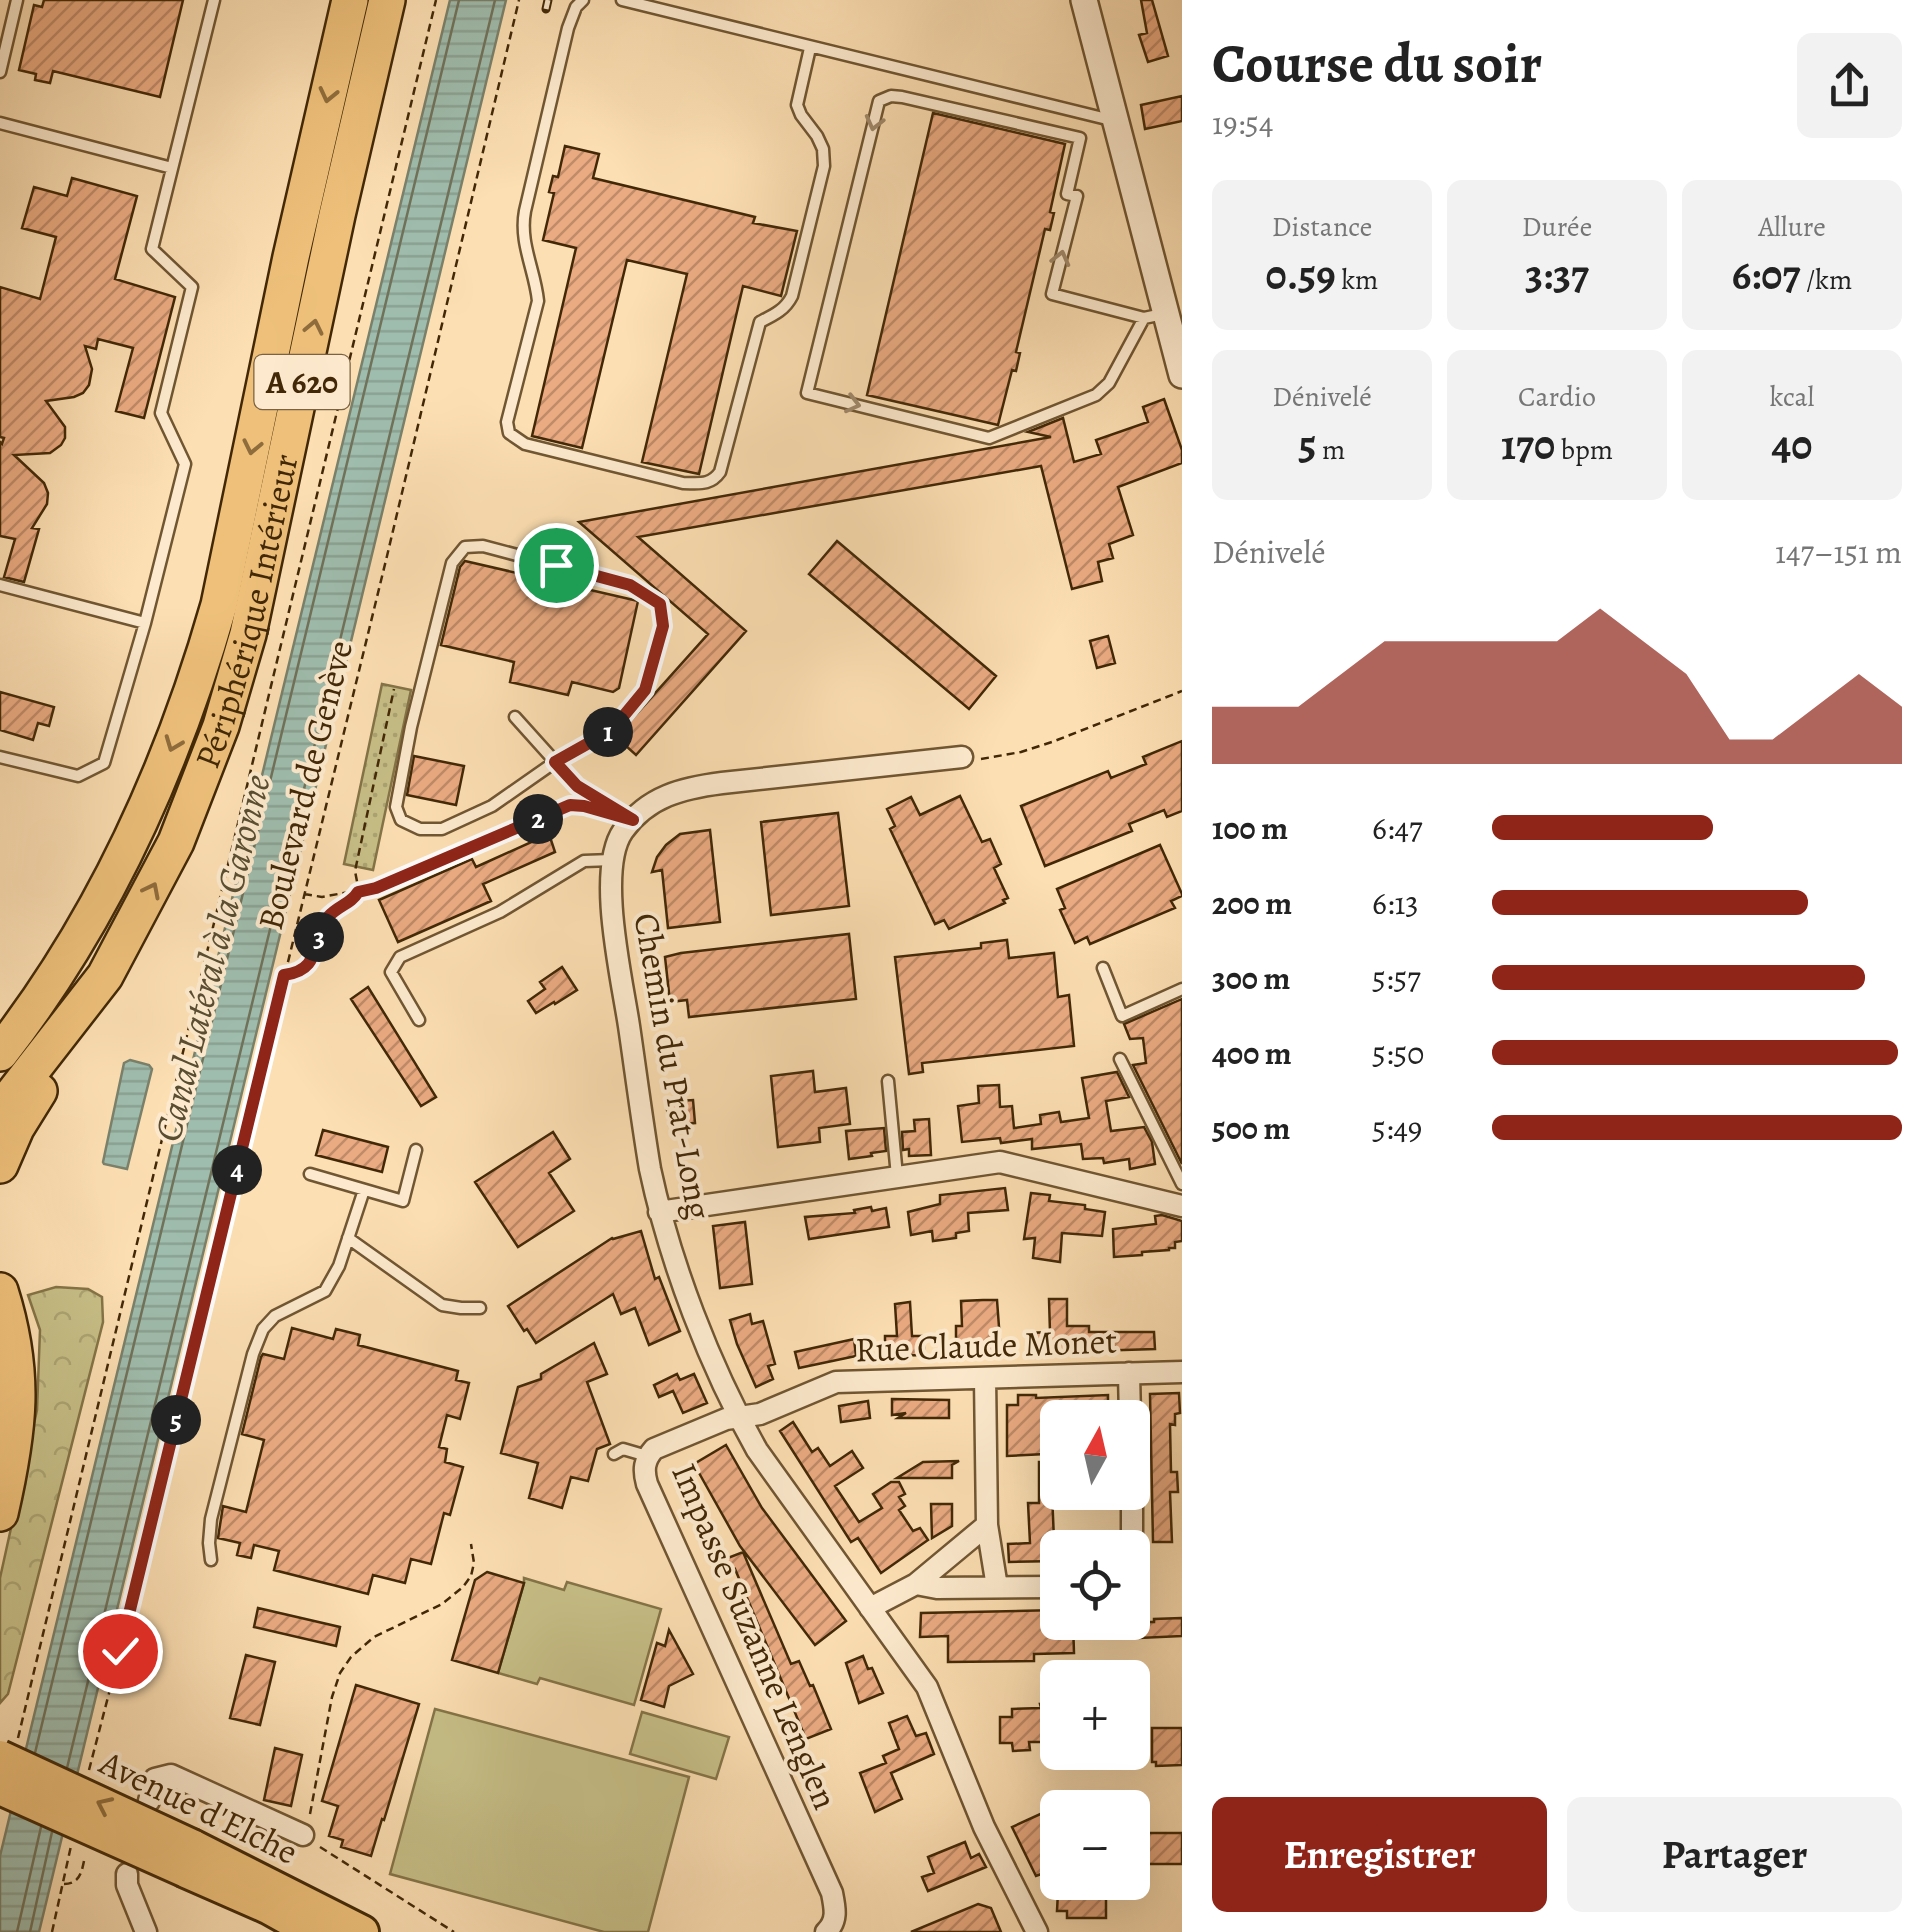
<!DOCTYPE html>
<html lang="fr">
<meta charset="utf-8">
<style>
:root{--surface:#fff;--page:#f2f2f2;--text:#222;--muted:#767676;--accent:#8f2418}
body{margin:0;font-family:Alegreya,serif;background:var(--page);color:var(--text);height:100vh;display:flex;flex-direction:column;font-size:38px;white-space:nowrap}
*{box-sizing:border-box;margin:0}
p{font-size:32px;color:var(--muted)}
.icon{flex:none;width:55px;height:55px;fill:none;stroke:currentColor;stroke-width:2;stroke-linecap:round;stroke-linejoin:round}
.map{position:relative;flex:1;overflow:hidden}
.side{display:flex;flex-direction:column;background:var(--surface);width:750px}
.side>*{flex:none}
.needle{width:65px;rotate:8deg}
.buttons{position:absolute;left:1040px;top:1400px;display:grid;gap:20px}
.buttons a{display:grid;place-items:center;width:110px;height:110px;border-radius:15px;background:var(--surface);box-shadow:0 10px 40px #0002;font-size:50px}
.pin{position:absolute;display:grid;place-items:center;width:85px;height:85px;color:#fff;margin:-42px;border:5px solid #fff;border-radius:50%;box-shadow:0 2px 10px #0007}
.km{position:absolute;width:50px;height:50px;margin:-25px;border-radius:50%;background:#222;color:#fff;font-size:28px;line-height:50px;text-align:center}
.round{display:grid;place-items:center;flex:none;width:105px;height:105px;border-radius:15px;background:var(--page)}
.overview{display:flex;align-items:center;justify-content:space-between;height:170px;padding:0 30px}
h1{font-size:55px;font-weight:700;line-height:75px}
.figures{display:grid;grid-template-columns:repeat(3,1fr);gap:15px;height:170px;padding:10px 30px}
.figures div{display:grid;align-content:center;border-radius:15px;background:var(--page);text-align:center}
.figures b{font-size:42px;font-weight:700}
.figures small{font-size:28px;font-weight:400}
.figures p{font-size:28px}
.chart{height:280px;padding:20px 30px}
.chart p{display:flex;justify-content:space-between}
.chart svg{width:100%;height:180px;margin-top:10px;fill:var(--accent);opacity:.7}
.button{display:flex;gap:20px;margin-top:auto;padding:20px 30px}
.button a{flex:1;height:115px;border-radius:15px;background:var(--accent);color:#fff;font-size:40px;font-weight:700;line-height:115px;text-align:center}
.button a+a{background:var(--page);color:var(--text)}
ul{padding:0 30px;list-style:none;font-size:32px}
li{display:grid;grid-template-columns:160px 120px 1fr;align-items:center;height:75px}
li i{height:25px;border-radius:12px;background:var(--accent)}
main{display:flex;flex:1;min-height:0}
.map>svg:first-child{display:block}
.grass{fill:#c7bf87;stroke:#847447;stroke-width:2.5}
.forest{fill:url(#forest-crowns);stroke:#847447;stroke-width:2.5}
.park{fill:url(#park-dots);stroke:#847447;stroke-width:2.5}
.water{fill:url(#water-rules);stroke:#7a816b;stroke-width:2.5}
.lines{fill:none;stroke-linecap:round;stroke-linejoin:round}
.shore{stroke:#70725a;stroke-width:2.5}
.building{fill:url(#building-hatch);stroke:#422807;stroke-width:2.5}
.service-casing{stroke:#705632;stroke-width:15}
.minor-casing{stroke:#705632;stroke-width:25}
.tertiary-casing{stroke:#705632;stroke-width:30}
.trunk-casing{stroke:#422807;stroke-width:38}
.motorway-casing{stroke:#422807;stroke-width:40}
.path{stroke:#422807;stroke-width:2.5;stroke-dasharray:8 5;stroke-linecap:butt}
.service{stroke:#fdeace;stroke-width:10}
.minor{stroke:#fdeace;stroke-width:20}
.tertiary{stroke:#fdeace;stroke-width:25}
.trunk{stroke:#eec07a;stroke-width:32}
.motorway{stroke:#eec07a;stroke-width:35}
.rail-casing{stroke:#422807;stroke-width:9}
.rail{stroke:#fdeace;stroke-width:5;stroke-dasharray:15;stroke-linecap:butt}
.trunk-bridge-casing{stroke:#422807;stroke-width:38;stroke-linecap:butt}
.trunk-bridge{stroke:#eec07a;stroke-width:32}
.oneway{stroke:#8f6c3b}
.oneway2{stroke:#a0896a}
.route-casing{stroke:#fff;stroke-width:20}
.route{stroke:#8f2418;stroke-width:12}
.labels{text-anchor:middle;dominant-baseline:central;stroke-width:8;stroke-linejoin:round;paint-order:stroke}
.shield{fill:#fdeace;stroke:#7a6243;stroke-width:2.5}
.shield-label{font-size:32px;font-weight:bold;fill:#422807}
.street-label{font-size:35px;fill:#422807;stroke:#fdeace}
.water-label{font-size:38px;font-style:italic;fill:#594d31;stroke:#fdeace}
</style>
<main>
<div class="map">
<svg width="1182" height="1932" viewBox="0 0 1182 1932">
<defs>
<pattern id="forest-crowns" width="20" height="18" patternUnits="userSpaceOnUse" patternTransform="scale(2.5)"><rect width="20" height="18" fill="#c7bf87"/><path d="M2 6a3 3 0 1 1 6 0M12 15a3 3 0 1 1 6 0" fill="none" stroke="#aca473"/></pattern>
<pattern id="park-dots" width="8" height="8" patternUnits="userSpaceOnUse" patternTransform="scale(2.5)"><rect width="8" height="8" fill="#c7bf87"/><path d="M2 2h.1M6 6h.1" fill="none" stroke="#aca473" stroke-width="1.8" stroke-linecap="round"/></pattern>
<pattern id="water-rules" width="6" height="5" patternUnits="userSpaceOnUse" patternTransform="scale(2.5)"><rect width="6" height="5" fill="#9fbdae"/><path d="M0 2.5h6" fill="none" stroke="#8aa294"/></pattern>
<pattern id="building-hatch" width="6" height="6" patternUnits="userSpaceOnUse" patternTransform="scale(2.5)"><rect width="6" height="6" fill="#ebab82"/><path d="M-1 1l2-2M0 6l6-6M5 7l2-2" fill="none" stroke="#c08b68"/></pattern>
</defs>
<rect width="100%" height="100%" fill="#fcdfb3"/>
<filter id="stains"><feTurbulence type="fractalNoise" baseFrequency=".002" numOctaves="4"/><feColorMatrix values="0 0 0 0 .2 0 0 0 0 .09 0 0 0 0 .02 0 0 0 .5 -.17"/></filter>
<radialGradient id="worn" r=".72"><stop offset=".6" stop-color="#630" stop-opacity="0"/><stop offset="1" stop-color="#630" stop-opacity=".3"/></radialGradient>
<!-- grass -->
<path class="grass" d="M524,1578L564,1590L567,1582L661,1609L634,1705L540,1678L537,1684L498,1673L524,1583Z
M435,1709L689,1777L648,1932H604L390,1874Z
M642,1712L729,1737L716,1779L630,1754Z"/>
<!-- forest -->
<path class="forest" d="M56,1287L88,1289L102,1297L103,1322L8,1694L0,1703V1578L37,1410L40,1330L28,1295Z"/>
<!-- park -->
<path class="park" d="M382,684L411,690L373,870L344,864Z"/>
<!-- water -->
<path class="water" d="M450,0H506L39,1932H0V1856Z
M130,1060L149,1065L152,1069L127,1169L104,1164L103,1162L124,1063Z"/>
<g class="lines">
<!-- shore -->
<path class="shore" d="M35,1753L459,0
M67,1768L495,0
M17,1932L41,1827
M30,1932L52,1832"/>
</g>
<!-- building -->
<path class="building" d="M44,0H183L160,97L53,71L50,83L35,80L36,74L19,70L34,5L42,7Z
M1141,0H1152L1168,56L1148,62L1139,35L1147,33Z
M1182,96V121L1145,129L1141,105Z
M933,113L1065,144L1050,212L1054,213L1050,230L1045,229L1016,352L1020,353L1016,371L1012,370L998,425L867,395Z
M565,146L599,154L593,178L755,217L753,223L797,231L781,296L743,286L699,474L642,462L687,274L627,260L582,448L532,436L576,248L543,240L554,193L549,192L553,176L558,177Z
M72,178L137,196L115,279L175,297L144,418L116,411L133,348L98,339L96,349L85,346L92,369L89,385L83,393L74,397L46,401L65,427V438L61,445L50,453L14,455L44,483L48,493L47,504L32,528L39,529L24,582L4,577L15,539L0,536V442L2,444L4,438L0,437V287L40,299L56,237L22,228L34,187L67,196Z
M1164,399L1182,450V463L1118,487L1133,535L1109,544L1113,558L1098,562L1102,581L1072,589L1041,466L638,537L746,631L636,755L616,737L708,634L579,522L1051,437L1028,432L1063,418L1074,462L1101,454L1096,440L1148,422L1143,407Z
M837,541L996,676L969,709L809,574Z
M465,561L638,601L619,688L613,692L572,682L568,695L510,682L514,662L441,645L460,567Z
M1108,636L1115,663L1097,668L1090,641Z
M0,692L54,707L49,726L38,723L33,740L0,730Z
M1182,741V811L1167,817L1164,810L1129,824L1132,831L1045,866L1021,806L1108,771L1111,778L1146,764L1143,757Z
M414,756L464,766L456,805L407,795Z
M960,796L982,842L990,839L1001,864L994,868L1008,898L1003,900L1005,903L949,929L944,920L935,924L890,829L895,826L887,809L911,797L920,815Z
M838,813L849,906L771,915L761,822Z
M710,830L720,922L668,928L662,870L652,872L657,857L666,845L680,834Z
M549,834L555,852L483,884L491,901L398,942L379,900L472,859L476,867Z
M1160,845L1182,894V896L1171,901L1175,908L1090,944L1087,937L1075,943L1060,910L1065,908L1057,889Z
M849,934L856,999L689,1017L687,1000L670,1002L665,957L681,953Z
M1007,940L1009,958L1054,953L1058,997L1069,995L1074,1046L922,1063L923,1072L909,1074L895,957L981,948V943Z
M562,967L577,990L555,1004L554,1002L536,1013L528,1001L545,989L540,982Z
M368,987L436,1097L421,1106L351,999Z
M1182,999V1164L1133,1065L1146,1063L1143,1038L1130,1039L1124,1024Z
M813,1071L815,1092L846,1088L850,1124L819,1128L820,1142L778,1147L771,1076Z
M1117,1072L1129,1097L1106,1101L1111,1131L1144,1127L1152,1142L1155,1164L1130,1169L1129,1159L1104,1163L1103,1158L1083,1159L1081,1144L1032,1149V1139L1001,1143L1000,1138L962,1142L958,1106L979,1103L978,1086L999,1085L1000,1107L1012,1106L1014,1128L1041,1124L1040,1115L1059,1112L1061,1122L1089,1118L1082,1078Z
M693,1100L695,1123L669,1125L666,1102Z
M929,1119L931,1155L909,1156V1149L903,1150L902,1132L915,1131L914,1120Z
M884,1128L886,1151L871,1153L872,1156L849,1159L846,1131Z
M323,1130L388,1147L382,1172L316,1155Z
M553,1132L570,1159L549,1173L574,1211L518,1247L475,1182Z
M1005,1188L1008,1210L968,1213L969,1231L956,1233V1238L933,1241L932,1231L911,1235L908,1212L940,1204V1195Z
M1031,1193L1050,1195L1049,1201L1085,1205V1209L1105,1212L1102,1236L1062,1233L1060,1262L1033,1258L1035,1238L1024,1239Z
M871,1207L872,1211L886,1208L889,1227L809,1239L805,1217L855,1213L854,1210Z
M1162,1215L1182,1221V1241L1175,1242V1248H1169V1250L1142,1252V1255L1114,1257L1113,1229L1156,1224L1155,1216Z
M745,1222L752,1284L720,1288L713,1226Z
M641,1231L655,1279L659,1277L680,1331L649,1345L635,1308L621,1314L613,1294L536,1343L527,1329L524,1331L508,1306L612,1238L613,1239Z
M1049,1299H1067V1326H1089V1332H1154L1155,1349L1028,1353V1333L1050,1332Z
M983,1300H997L1001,1354H962V1342H956V1326H962L961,1301Z
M910,1302L912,1336H923L925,1355L885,1356V1336H897L895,1304Z
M750,1314L752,1324L763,1321L775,1364L768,1366L773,1379L756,1387L737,1344L730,1320Z
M292,1328L333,1339L336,1329L360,1335L358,1345L458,1371L456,1380L469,1383L460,1419L447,1415L439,1447L447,1449L445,1462L463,1467L450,1515L444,1513L431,1564L411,1559L405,1583L373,1575L368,1594L274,1570L279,1551L254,1545L251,1558L237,1555L240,1543L218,1538L223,1506L246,1512L264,1440L242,1434L261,1357L263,1354L284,1359Z
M854,1339L856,1356L799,1368L795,1352Z
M594,1343L607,1374L587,1382L610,1444L597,1449L588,1481L571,1477L562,1508L529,1498L538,1463L501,1453L518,1387L541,1379V1374Z
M677,1374L680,1380L694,1374L707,1403L683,1413L673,1391L659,1397L654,1385Z
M1179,1393L1180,1413L1175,1414V1425L1170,1424L1171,1472H1177L1178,1492H1170L1172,1542H1153L1150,1394Z
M1018,1395H1036V1398L1108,1395V1415L1058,1416V1430H1044L1045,1454L1007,1456V1405H1018Z
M892,1399L949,1400V1418H898L906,1413L892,1415Z
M868,1401L870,1418L841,1422L839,1406Z
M793,1422L812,1452L818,1448L830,1466L852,1451L863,1468L835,1486L859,1522L882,1508L873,1494L891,1482H899L905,1494L899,1497L905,1506L899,1510L913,1531L920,1528L928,1540L881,1573L858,1538L851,1542L780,1431Z
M726,1445L762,1508L846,1621L815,1645L740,1546L694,1464Z
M959,1461L952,1465V1478H897L923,1462Z
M1039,1462L1058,1463V1492L1052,1493L1054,1540H1058V1561L1009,1562L1008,1544L1030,1543L1028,1503H1039Z
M931,1504H952V1526L932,1538Z
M743,1552L791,1664L799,1661L810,1686L813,1685L831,1729L806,1739L735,1569L721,1575L715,1563Z
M487,1572L524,1583L498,1673L452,1660L475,1580Z
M258,1608L340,1627L336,1646L254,1627Z
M1058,1610V1622H1073L1074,1653L1034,1654V1661L948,1662V1636L920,1637L921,1613Z
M1182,1618V1636L1140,1638V1622H1154V1619Z
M669,1630L693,1674L669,1686L664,1707L641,1700L657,1643L665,1646Z
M246,1655L275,1662L260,1725L230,1718Z
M863,1656L868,1669L872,1668L883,1693L859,1703L846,1663Z
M356,1685L419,1704L384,1820L382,1819L371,1856L341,1847L343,1840L329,1836L338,1806L322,1801Z
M1058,1703V1737L1042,1738V1742H1029L1030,1750L1013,1751L1012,1743H1000V1717H1012V1709L1041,1708L1040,1704Z
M907,1716L916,1736L926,1733L934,1754L891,1773L902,1799L875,1812L860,1773L886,1763L883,1756L899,1749L889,1723Z
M1152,1728H1182V1765L1156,1766V1762H1152Z
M275,1748L302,1755L291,1806L264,1800Z
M1047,1811L1051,1820L1058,1817V1869L1046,1875L1044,1873L1036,1876L1012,1827Z
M1137,1833H1182V1864H1136Z
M965,1842L971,1858L979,1854L986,1867L928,1891L922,1877L934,1873L928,1857Z
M1058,1892H1079V1898L1106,1897V1918H1067V1911H1057Z
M978,1904L991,1908L1001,1932H911Z"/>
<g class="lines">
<!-- service casing -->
<g class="service-casing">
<path id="service" d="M583,0L576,7L568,28L525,211C519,243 535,270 538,301L507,422L509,433L525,444L683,483C699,483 710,486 720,472L760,322C774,315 785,310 792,296L824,166L823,149L817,136L801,115L797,105L810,48
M622,0L1111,120
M0,72L17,0
M0,123L172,168
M1144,318L1109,383L1096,395L989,438L807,393L879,101L891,96L902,97L1080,138L1067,194L1077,196L1052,294L1144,318L1163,314
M483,546L630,585L660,604L663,626L645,691L612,729L555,762L492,806L442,829H420L401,820L396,807L411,727L452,563L465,547Z
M0,585L145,623
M515,717L577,786L633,820
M0,757L78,776L104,763L145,623L185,464L161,413L192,287L152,249L214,0
M1103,968L1122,1016L1182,989
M419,1020L391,972L400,957L500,912L584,861L612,860
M1120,1059L1182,1184
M888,1081L897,1176
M310,1174L403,1201L416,1150
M348,1238L442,1305L461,1308H480
M614,1454L623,1449L647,1456
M211,1560L209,1543L211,1519L253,1354L263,1329L275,1316L325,1291L339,1266L364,1190"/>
</g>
<!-- minor casing -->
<g class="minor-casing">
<path id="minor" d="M962,757L722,783C683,788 648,796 623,831C596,870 622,979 629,1026C636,1074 642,1121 650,1169C670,1263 710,1367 757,1450L927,1687L984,1827L1037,1932
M659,1212L1000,1162L1182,1206
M1129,1373L1130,1418
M985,1378L987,1525L997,1587
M1132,1492V1569
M916,1584L937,1588L1058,1587
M870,1608L916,1584L987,1525
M149,1801L155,1779L171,1775L303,1835
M127,1874V1885L146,1932
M826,1932C838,1921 835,1908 832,1893L647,1484C643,1470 644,1460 654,1449L726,1419L760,1414L836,1382L1182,1372"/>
</g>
<!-- tertiary casing -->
<g class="tertiary-casing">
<path id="tertiary" d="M1084,0L1182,375"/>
</g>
<!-- trunk casing -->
<g class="trunk-casing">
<path id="trunk" d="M192,1846L362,1932
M186,1871L268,1907L313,1932"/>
</g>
<!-- motorway casing -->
<g class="motorway-casing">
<g id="motorway">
<path d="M0,1053C103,921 173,766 219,605L291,257L350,0"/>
<path id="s1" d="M0,1111L105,976L176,842L221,726L248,634L337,215L387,0"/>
<path d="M0,1165L16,1128L39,1091"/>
<path d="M0,1291C26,1373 19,1430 0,1513"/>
</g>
</g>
<!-- path -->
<path class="path" d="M981,759L1021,752L1052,742L1182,691
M304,894L322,897L376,887L570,805L583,806
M284,975C320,971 310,947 323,923C332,906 350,906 359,892L355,871L394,689
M18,1738L436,0
M89,1770L120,1651L387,556L519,0
M310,1814L332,1697L340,1673L351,1657L374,1637L442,1604L463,1587L471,1576L474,1563L471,1544
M320,1847L454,1932
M64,1884C81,1884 82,1870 85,1856
M52,1932L71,1846"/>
<!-- service -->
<use href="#service" class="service"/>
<!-- minor -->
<use href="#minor" class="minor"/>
<!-- tertiary -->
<use href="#tertiary" class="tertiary"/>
<!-- trunk -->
<use href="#trunk" class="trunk"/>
<!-- motorway -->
<use href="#motorway" class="motorway"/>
<!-- rail casing -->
<g class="rail-casing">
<path id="rail" d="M546,9L548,0"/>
</g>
<!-- rail -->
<use href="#rail" class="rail"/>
<!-- trunk-bridge casing -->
<g class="trunk-bridge-casing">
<path id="trunk-bridge" d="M0,1757L192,1846
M0,1788L186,1871"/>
</g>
<!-- trunk-bridge -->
<use href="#trunk-bridge" class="trunk-bridge"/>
</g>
<!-- one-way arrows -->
<defs><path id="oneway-chevron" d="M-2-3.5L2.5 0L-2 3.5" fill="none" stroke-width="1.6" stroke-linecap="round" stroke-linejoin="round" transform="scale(2.5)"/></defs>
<g class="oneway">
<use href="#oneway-chevron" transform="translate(328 95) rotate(103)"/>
<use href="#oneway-chevron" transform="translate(314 327) rotate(-78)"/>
<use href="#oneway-chevron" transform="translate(252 447) rotate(102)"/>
<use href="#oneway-chevron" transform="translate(173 744) rotate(111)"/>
<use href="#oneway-chevron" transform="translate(152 890) rotate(-63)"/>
<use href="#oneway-chevron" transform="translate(104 1805) rotate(-155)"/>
</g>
<g class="oneway2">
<use href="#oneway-chevron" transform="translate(874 123) rotate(104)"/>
<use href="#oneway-chevron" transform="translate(1061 258) rotate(-76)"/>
<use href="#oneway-chevron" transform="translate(853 404) rotate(14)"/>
</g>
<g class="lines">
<!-- route casing -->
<g class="route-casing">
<path id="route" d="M120,1651L284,975C324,970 309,940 328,917C339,905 351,904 358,892L376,888L570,805L584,806L633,820L577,786L555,762L612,730L645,690L663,626L660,604L630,585L556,565"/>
</g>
<!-- route -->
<use href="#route" class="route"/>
</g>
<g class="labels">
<!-- shield labels -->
<rect class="shield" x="254.5" y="355" width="95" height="54" rx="8"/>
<g class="shield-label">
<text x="302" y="382">A 620</text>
</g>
<!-- street labels -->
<g class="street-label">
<text stroke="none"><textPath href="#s1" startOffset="565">Périphérique Intérieur</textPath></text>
<text transform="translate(305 785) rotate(-76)">Boulevard de Genève</text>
<text transform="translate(673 1066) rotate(80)">Chemin du Prat-Long</text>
<text transform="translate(986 1345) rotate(-2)">Rue Claude Monet</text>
<text transform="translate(755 1636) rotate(67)">Impasse Suzanne Lenglen</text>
<text transform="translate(199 1807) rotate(26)">Avenue d'Elche</text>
</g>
<!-- water labels -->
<g class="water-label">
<text transform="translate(212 958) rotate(-76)">Canal Latéral à la Garonne</text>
</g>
</g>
<rect width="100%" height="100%" filter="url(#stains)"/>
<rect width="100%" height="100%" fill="url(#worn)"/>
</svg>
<div class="buttons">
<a><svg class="needle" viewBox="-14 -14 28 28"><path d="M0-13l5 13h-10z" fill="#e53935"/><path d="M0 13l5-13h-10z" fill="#767676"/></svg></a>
<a><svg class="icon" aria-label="locate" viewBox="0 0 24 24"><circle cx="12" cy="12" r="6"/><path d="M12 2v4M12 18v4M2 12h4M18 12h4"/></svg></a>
<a>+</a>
<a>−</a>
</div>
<div class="pin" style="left:556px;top:565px;background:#1e9e55"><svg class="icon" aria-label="arrive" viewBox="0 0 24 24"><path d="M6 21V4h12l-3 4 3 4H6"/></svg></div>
<div class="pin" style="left:120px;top:1651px;background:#d93025"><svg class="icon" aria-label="check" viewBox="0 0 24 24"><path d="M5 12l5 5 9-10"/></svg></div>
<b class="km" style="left:608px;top:732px">1</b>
<b class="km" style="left:538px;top:819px">2</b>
<b class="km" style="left:319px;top:937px">3</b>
<b class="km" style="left:237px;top:1170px">4</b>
<b class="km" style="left:176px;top:1420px">5</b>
</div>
<section class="side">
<div class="overview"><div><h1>Course du soir</h1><p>19:54</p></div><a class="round"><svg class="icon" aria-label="share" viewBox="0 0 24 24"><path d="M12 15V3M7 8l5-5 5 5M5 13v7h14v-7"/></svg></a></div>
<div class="figures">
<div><p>Distance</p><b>0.59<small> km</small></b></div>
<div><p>Durée</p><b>3:37</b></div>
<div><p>Allure</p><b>6:07<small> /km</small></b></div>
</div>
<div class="figures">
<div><p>Dénivelé</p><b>5<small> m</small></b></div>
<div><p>Cardio</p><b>170<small> bpm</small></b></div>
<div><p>kcal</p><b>40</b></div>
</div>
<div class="chart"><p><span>Dénivelé</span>147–151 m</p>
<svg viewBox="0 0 160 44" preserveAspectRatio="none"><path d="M0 44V30L10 30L20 30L30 22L40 14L50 14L60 14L70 14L80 14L90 6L100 14L110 22L120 38L130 38L140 30L150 22L160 30V44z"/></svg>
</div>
<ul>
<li><b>100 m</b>6:47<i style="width:54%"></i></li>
<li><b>200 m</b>6:13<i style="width:77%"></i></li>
<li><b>300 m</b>5:57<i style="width:91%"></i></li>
<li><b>400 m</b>5:50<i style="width:99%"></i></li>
<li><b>500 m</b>5:49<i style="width:100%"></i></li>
</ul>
<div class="button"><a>Enregistrer</a><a>Partager</a></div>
</section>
</main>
